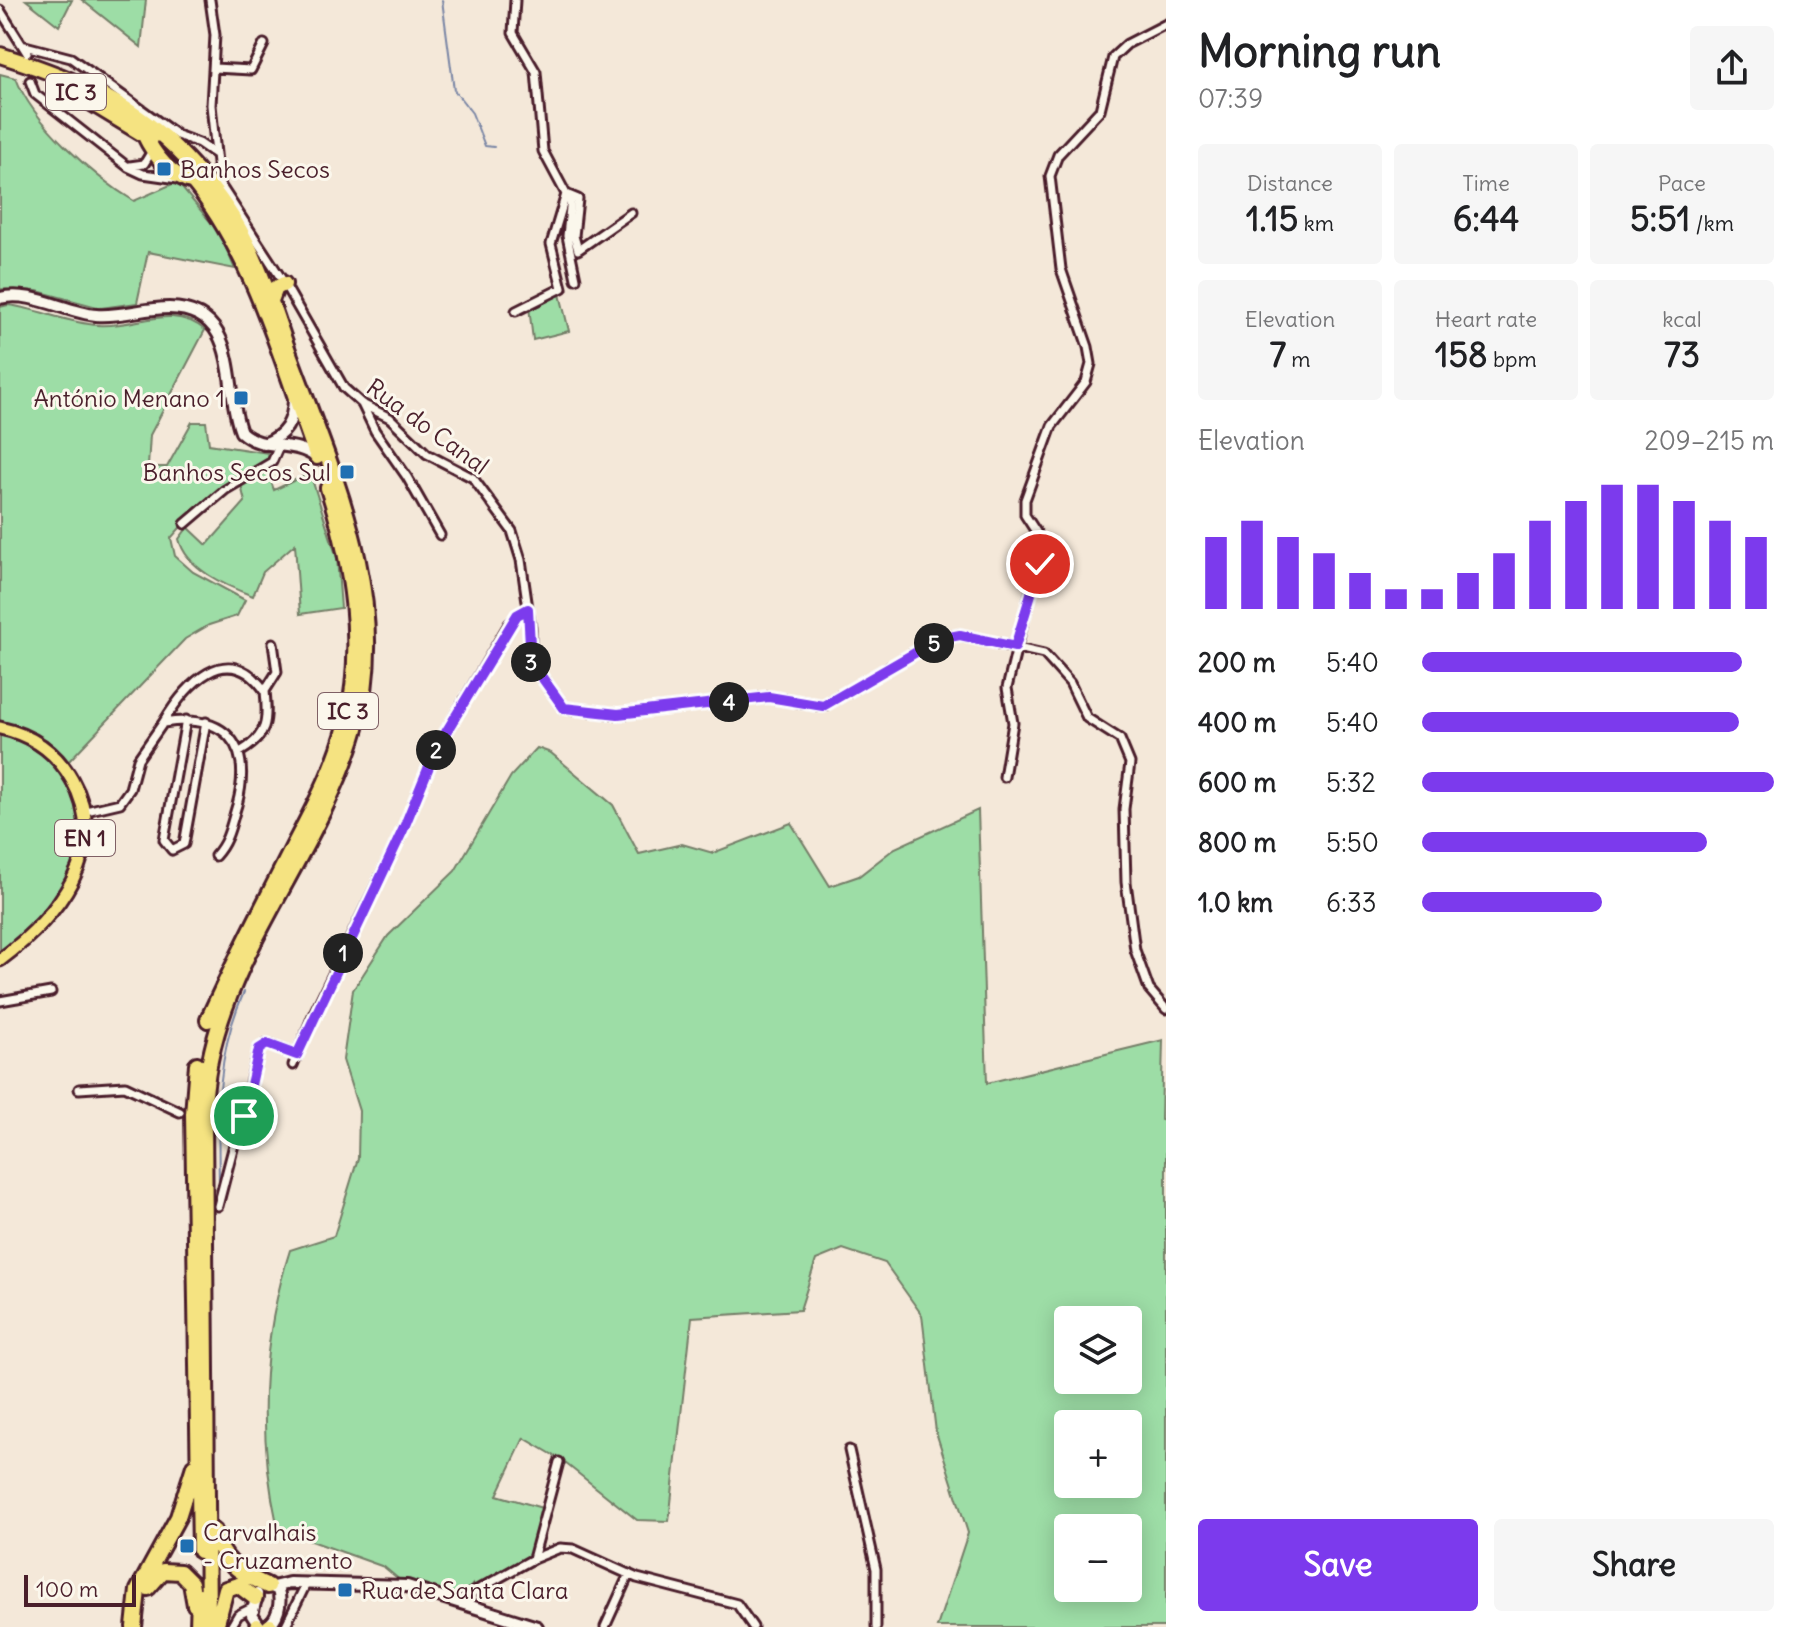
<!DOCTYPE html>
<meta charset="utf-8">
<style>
:root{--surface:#fff;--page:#f6f6f6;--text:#202124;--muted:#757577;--accent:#7c3aed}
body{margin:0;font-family:Delius,sans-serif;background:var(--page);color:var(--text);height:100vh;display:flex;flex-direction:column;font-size:30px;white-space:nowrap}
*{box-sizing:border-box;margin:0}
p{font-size:26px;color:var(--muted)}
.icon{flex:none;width:44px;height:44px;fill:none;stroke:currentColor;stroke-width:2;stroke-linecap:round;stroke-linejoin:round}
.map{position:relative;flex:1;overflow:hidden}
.side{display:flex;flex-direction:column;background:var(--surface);width:640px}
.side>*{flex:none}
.controls{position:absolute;left:1054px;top:1306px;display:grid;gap:16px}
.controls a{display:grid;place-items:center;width:88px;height:88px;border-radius:8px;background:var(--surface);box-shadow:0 4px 20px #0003;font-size:40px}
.scale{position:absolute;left:24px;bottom:20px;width:112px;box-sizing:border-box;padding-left:8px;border:4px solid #4a1f2b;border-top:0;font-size:22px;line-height:28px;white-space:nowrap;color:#4a1f2b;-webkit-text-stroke:6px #fbf7ec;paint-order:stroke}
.pin{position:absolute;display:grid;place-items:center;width:68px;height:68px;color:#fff;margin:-34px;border:4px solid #fff;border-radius:50%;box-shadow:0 2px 8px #0007}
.km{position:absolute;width:40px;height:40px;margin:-20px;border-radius:50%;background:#222;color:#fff;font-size:22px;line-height:40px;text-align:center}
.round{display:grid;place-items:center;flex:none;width:84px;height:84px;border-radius:8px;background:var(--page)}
.overview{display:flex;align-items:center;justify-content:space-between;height:136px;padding:0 32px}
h1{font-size:44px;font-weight:800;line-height:60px}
.stats{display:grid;grid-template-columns:repeat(3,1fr);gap:12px;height:136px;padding:8px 32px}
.stats div{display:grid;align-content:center;border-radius:8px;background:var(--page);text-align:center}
.stats b{font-size:34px;font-weight:800}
.stats small{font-size:22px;font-weight:400}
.stats p{font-size:22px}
.chart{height:224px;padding:16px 32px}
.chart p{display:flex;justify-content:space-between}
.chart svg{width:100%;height:144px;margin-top:8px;stroke:var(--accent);stroke-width:6}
.button{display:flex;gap:16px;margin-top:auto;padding:16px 32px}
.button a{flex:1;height:92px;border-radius:8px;background:var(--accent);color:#fff;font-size:32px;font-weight:800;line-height:92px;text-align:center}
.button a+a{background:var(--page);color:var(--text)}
ul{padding:0 32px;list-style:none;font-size:26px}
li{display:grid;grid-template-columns:128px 96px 1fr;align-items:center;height:60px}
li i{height:20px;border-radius:10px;background:var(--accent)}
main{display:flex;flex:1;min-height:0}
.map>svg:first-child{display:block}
.green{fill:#9ddda6;stroke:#747e68;stroke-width:2;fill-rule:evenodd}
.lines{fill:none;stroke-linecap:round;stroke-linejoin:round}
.stream{stroke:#7a86a5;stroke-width:2}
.street-casing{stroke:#4a1f2b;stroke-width:13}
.secondary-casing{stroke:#4a1f2b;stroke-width:16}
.primary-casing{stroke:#4a1f2b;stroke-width:17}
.highway-casing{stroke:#4a1f2b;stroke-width:20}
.street{stroke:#fbf7ec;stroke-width:7}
.secondary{stroke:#fbf7ec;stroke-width:10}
.primary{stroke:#f5e381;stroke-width:11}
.highway{stroke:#f5e381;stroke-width:14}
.route-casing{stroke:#fff;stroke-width:16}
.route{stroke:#7c3aed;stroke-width:10}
.poi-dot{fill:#1f6fb2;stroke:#fbf7ec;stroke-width:3}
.labels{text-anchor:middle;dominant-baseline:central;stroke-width:6;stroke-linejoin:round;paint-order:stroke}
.shield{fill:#fbf7ec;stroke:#7f6065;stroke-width:2}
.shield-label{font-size:22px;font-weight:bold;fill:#4a1f2b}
.poi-label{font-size:24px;fill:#4a1f2b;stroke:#fbf7ec;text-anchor:start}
.street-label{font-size:24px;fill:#4a1f2b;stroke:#fbf7ec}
</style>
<main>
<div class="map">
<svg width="1166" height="1627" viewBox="0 0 1166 1627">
<rect width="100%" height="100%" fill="#f4e8d9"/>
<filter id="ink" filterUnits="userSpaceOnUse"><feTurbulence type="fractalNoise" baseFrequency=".0125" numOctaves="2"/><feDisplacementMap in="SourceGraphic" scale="16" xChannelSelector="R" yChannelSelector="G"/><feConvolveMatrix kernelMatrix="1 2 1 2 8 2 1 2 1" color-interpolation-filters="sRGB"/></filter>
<g filter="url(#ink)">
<!-- green -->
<path class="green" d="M26,0H72L59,26Z
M82,0H146L141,47Z
M0,74L16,78C32,122 94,177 134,201L177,182L219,232L235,269L148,252L137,303L101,308L37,291L0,289Z
M560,294L569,331L533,340L529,307Z
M8,305C39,309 67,323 98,325C137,328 171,302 205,330L150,435L148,467H167L192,422H206L209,444L268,453L270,461L202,503L171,538L175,556L193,572L245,600L237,616L209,625L185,639L68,762L47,740L0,721V307Z
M267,470L274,490L310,473L337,558L341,608L300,614L295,544L263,572L253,596C226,586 186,569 179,539L188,527L207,545L245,502L241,485Z
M0,735C25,741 46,754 61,775C110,840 54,912 0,952Z
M537,748L551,753L613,805L639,854L682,844L713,853L791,823L830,886L859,876L895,848L978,810L987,1083L1163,1040L1161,1120L1166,1121V1627H937L968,1533L936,1432L922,1315L885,1263L843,1249L816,1260L800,1310L692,1317L669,1521L637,1520L560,1459L524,1438L497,1495L542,1508L528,1560L477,1588L473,1584L459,1600L407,1586L384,1567L278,1529C257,1435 261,1341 290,1250L334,1236L358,1158L359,1111L343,1060L353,990L388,936L455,871L511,776ZM1068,1320H1128V1380H1068ZM1068,1424H1128V1484H1068ZM1068,1528H1128V1588H1068Z"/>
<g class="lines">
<!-- stream -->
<path class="stream" d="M442,0L454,90L472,113L485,146L494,147
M219,1185C218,1117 215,1056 244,992"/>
<!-- street casing -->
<g class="street-casing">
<path id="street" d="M210,0L215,35L211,105L219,183L281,278L344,388L362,404L390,418L427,454L473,478L512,531L521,560L531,629V662L564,708L618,714L769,697L823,706L939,639L960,635L1044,654L1070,683L1087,718L1120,739L1130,763L1124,809L1126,882L1135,950L1149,989L1166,1009
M515,0L513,33L536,72L543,151L566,194L578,199L574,236L578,250L631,213
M0,10L27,53
M25,46L71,58L177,135L199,143L215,154
M214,68L251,70L264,44
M30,81L35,94L128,167L143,174L178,179
M130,166L144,164L152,151
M571,198L567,236L576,279
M516,311L562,288L551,244L566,194
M362,404L375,431L407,477L440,535
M185,524L225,490L272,462L279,446
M265,691L277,672L273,643
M186,720L164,840L172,850L184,844L206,722
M163,723C185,686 227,637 265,691C268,720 268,736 240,752
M1004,777L1013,723L1007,688L1041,549L1040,538L1025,515V500L1052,426L1086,382L1091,364L1088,347L1061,269L1050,176L1058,155L1100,110L1113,57L1127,44L1166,24
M86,811L120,803L130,789L138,759L163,723C226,713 253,744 237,805C231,824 229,841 215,856
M0,1001L51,992
M293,1065L314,1013L403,830L437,747L509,624L528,609
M79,1089L125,1086L180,1112
M218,1206L259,1049L267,1044L297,1055
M849,1450L876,1569V1627
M533,1559L559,1462
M459,1600L533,1559L560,1548L573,1549L637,1578L737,1604L753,1627
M231,1627L238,1615L252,1608
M285,1627L306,1584
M605,1627L629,1574"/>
</g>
<!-- secondary casing -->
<g class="secondary-casing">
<path id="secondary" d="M0,298C31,290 65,312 96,315C120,317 144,308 169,308C242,309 223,388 241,432C263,452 293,439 316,457
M264,444C286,435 293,422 294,400
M273,1587L289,1583L407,1586L537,1627
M257,1594L252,1615L260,1627
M266,1627C278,1620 282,1603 278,1590L269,1586"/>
</g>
<!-- primary casing -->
<g class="primary-casing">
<path id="primary" d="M0,728C32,735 56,751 72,780C112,851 56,918 0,960"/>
</g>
<!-- highway casing -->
<g class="highway-casing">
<path id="highway" d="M0,55C60,74 118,96 166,139C191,162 216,191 234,220C260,262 274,313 291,359C334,475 392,602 356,728C318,861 206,972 204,1114L208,1627
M67,88L151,139
M144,134C154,155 171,177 194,182
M191,179C254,254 283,366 317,457
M270,303L276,288L284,284
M208,1020C234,961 265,903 294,845C315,805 336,766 347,722C365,643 352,564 328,488
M197,1064L193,1114L200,1551
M214,1531C223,1563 239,1573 268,1586
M148,1588L163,1571L180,1572L191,1583L195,1605
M257,1626V1627
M134,1627L138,1590L178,1517L194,1466
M198,1627L199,1595
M216,1627L226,1589L238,1585L255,1598
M269,1627L270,1626"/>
</g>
<!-- street -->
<use href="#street" class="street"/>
<!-- secondary -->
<use href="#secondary" class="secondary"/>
<!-- primary -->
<use href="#primary" class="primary"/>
<!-- highway -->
<use href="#highway" class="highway"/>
</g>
</g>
<g class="lines" filter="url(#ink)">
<!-- route casing -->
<g class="route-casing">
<path id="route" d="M244,1116L259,1049L267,1044L297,1055L403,830L437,747L517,615L528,609L531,662L564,708L618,714L769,697L823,706L939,639L960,635L1015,647L1040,564"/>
</g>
<!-- route -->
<use href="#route" class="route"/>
</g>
<!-- markers -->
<g class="poi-dot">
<rect x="156" y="161" width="16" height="16" rx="4"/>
<rect x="233" y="390" width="16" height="16" rx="4"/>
<rect x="339" y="464" width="16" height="16" rx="4"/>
<rect x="179" y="1538" width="16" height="16" rx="4"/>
<rect x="337" y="1582" width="16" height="16" rx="4"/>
</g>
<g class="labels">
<!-- shield labels -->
<g class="shield">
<rect x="46" y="74" width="60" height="36" rx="6"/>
<rect x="318" y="693" width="60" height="36" rx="6"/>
<rect x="55" y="820" width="60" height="36" rx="6"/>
</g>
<g class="shield-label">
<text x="76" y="92">IC 3</text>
<text x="348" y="711">IC 3</text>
<text x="85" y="838">EN 1</text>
</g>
<!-- poi labels -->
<g class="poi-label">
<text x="180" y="169">Banhos Secos</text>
<text x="225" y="398" text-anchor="end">António Menano 1</text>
<text x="331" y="472" text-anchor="end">Banhos Secos Sul</text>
<text x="203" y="1532">Carvalhais<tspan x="203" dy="28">- Cruzamento</tspan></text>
<text x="361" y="1590">Rua de Santa Clara</text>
</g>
<!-- street labels -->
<g class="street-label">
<text transform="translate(428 426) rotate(36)">Rua do Canal</text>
</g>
</g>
</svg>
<div class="controls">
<a><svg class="icon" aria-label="layers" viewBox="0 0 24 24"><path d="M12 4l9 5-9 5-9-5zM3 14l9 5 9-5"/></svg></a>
<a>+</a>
<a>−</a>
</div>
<div class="scale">100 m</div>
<div class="pin" style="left:244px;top:1116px;background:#1e9e55"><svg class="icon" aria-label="arrive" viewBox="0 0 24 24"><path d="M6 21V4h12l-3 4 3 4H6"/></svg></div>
<div class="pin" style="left:1040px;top:564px;background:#d93025"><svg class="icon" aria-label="check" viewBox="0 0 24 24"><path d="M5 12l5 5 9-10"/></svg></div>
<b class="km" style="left:343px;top:953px">1</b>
<b class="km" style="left:436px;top:750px">2</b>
<b class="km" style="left:531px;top:662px">3</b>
<b class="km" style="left:729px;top:702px">4</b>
<b class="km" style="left:934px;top:643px">5</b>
</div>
<section class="side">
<div class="overview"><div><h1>Morning run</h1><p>07:39</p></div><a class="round"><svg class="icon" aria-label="share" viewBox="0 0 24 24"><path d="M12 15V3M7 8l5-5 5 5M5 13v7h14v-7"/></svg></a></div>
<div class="stats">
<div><p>Distance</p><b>1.15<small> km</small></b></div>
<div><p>Time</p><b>6:44</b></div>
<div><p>Pace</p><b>5:51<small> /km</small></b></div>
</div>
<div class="stats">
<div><p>Elevation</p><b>7<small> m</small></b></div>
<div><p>Heart rate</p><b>158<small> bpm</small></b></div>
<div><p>kcal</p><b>73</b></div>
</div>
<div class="chart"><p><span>Elevation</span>209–215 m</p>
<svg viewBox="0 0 160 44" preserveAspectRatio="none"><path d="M5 44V22M15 44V17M25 44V22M35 44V27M45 44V33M55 44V38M65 44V38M75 44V33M85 44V27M95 44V17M105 44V11M115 44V6M125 44V6M135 44V11M145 44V17M155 44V22"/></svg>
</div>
<ul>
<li><b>200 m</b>5:40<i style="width:91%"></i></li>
<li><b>400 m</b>5:40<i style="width:90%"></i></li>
<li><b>600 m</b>5:32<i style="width:100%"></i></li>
<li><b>800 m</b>5:50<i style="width:81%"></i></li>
<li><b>1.0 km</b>6:33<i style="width:51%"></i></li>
</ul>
<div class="button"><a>Save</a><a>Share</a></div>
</section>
</main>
